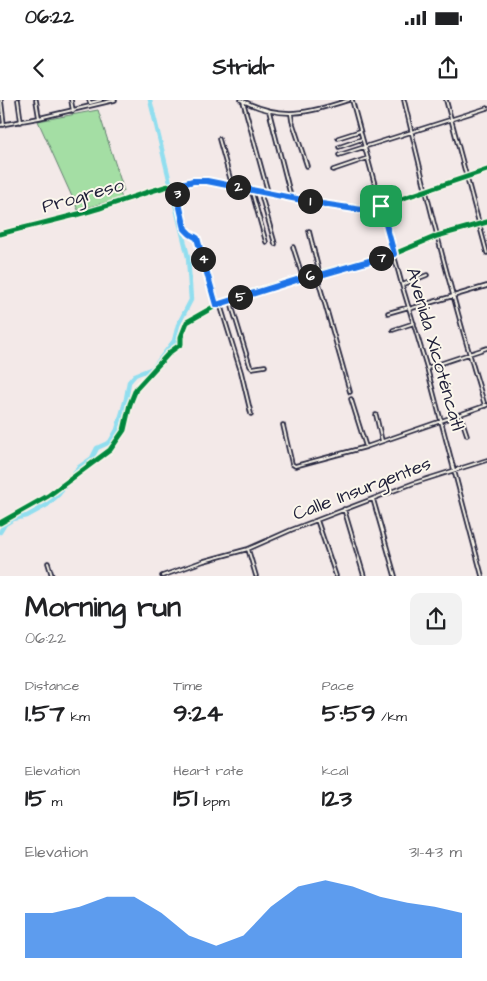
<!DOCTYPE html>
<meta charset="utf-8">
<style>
:root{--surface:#fff;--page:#f2f2f2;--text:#202124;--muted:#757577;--accent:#1a73e8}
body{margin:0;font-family:"Architects Daughter",sans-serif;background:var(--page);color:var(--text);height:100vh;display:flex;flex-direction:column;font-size:19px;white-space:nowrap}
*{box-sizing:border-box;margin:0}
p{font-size:16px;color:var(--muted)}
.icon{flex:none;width:28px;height:28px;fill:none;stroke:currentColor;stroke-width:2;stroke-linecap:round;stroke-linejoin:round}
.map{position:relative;height:476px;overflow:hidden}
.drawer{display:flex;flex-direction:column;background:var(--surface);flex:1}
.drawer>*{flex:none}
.pin{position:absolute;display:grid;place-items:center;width:42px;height:42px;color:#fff;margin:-21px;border-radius:10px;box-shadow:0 2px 8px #0006}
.km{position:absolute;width:25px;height:25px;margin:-12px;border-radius:50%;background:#222;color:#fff;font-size:14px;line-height:25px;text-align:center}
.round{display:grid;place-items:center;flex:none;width:52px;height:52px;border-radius:10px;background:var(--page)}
.summary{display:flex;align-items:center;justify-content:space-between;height:85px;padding:0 25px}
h1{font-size:28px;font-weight:700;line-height:38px}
.metrics{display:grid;grid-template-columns:repeat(3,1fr);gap:8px;height:85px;padding:5px 25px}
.metrics div{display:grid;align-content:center}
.metrics b{font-size:25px;font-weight:700}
.metrics small{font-size:14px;font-weight:400}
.metrics p{font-size:14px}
.chart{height:140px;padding:10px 25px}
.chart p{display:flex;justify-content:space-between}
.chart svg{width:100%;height:90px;margin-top:5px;fill:var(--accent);opacity:.7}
.status{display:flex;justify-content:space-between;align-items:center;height:35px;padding:0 25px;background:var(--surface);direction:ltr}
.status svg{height:14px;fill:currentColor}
header{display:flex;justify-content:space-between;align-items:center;height:65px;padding:0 25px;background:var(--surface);font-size:22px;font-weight:700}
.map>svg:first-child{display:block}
.green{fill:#a4dea4;stroke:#638070}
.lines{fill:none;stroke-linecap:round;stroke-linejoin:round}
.river{stroke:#91deef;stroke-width:4.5}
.minor-casing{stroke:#22223b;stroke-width:5.5}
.minor{stroke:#fbf7ec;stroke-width:2}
.cycleway-casing{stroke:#fbf7ec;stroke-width:8}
.cycleway{stroke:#00873e;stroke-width:5}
.route-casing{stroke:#fff;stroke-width:10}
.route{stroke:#1a73e8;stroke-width:6}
.labels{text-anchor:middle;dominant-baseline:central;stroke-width:4;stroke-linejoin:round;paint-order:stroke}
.street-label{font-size:19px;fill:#22223b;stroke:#fbf7ec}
</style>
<div class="status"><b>06:22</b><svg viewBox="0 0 49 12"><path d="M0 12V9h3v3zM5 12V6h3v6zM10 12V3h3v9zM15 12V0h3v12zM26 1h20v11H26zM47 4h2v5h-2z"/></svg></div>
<header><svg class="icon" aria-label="back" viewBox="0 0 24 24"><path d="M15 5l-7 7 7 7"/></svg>Stridr<svg class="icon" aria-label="share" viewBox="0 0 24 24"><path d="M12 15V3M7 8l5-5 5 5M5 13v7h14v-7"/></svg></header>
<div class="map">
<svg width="487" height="476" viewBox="0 0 487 476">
<rect width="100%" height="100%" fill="#f3e9e8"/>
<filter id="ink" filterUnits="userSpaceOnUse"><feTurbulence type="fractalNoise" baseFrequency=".02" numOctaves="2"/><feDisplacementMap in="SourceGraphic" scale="10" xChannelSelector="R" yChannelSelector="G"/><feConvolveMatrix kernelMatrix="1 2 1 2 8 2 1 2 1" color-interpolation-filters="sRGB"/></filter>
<g filter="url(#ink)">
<!-- green -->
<path class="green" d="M98,10L124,91L120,93L122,98L78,110L38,21Z"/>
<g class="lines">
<!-- river -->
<path class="river" d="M0,432L5,424L13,419L27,416L47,405L59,394L79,367L92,358L97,348L110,342L117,330L126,299L129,282L135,275L153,268L174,241L178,225L191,200L188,157L150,0"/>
<!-- minor casing -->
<g class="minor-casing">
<path id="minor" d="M1,0L4,25
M18,0L21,22
M36,0L39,18
M71,0L73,11
M89,0L90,3L101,0
M241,0C283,21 307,13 349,0
M352,0L402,185L427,268L482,476
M404,0C428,103 454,205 485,306
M446,0L487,153
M243,1L268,92
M269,11L291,97
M291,14L292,21L307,66
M0,25L39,18L115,0
M338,38L360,31
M219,39L232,85
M339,47L362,39
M339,55L487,8
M333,70L368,58
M175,86L185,129L190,134L197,138L217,205
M251,89L266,142
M263,91L262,98L275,144
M309,131L320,175
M0,134C33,125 67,118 100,108C133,98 173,80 207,81L322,104L368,110L487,70
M293,147L303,178
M317,176L350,292
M402,185L427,175
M234,199L232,204L233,210L250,266L252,268L265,266
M220,204L241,272L251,314
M409,209L487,186
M388,213L409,207
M393,230L414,223
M427,268L487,248
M351,299L366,347
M460,314L467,335
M376,315L382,341
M283,325L292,364L295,366L366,347L487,305
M373,399L395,476
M344,409L364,476
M317,420L336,476
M0,423L48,396L110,350L124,330L130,304L136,289L170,252L181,244V237L187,222L217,205L269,187L394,154L437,136L487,122
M248,449L256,476
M48,463L52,476
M162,476L204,461L248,449L291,430L414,383L487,360"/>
</g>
<!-- minor -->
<use href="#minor" class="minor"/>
<!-- cycleway casing -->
<g class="cycleway-casing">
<path id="cycleway" d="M0,134C33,125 67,118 100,108C133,98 173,80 207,81L322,104L368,110L487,70
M0,423L48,396L110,350L124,330L130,304L136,289L170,252L181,244V237L187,222L217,205L269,187L394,154L437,136L487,122"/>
</g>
<!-- cycleway -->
<use href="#cycleway" class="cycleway"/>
</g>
</g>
<g class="lines" filter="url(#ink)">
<!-- route casing -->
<g class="route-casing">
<path id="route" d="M193,81H207L322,104L362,110L381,106L394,154L320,175L303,178L216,205L197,138L190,134L185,129L175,86Z"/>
</g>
<!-- route -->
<use href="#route" class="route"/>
</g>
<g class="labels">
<!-- street labels -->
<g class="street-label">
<text transform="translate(83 96) rotate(-16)">Progreso</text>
<text transform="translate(435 249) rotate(74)">Avenida Xicoténcatl</text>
<text transform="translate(362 389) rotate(-21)">Calle Insurgentes</text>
</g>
</g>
</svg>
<div class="pin" style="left:381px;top:106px;background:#1e9e55"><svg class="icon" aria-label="arrive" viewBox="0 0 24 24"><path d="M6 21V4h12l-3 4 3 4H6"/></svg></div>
<b class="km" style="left:310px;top:101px">1</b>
<b class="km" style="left:238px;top:87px">2</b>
<b class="km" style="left:177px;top:94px">3</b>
<b class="km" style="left:203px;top:159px">4</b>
<b class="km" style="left:240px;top:197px">5</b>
<b class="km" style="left:310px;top:176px">6</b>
<b class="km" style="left:381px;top:158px">7</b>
</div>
<section class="drawer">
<div class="summary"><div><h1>Morning run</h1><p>06:22</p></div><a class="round"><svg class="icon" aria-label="share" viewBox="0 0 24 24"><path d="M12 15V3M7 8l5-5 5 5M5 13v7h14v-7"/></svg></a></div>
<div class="metrics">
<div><p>Distance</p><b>1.57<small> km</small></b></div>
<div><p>Time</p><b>9:24</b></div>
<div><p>Pace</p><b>5:59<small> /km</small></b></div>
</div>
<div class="metrics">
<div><p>Elevation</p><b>15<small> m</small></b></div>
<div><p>Heart rate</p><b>151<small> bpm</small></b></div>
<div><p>kcal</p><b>123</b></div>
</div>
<div class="chart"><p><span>Elevation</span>31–43 m</p>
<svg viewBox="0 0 160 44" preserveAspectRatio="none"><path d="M0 44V22L10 22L20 19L30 14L40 14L50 22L60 33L70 38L80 33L90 19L100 9L110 6L120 9L130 14L140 17L150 19L160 22V44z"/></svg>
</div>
</section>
